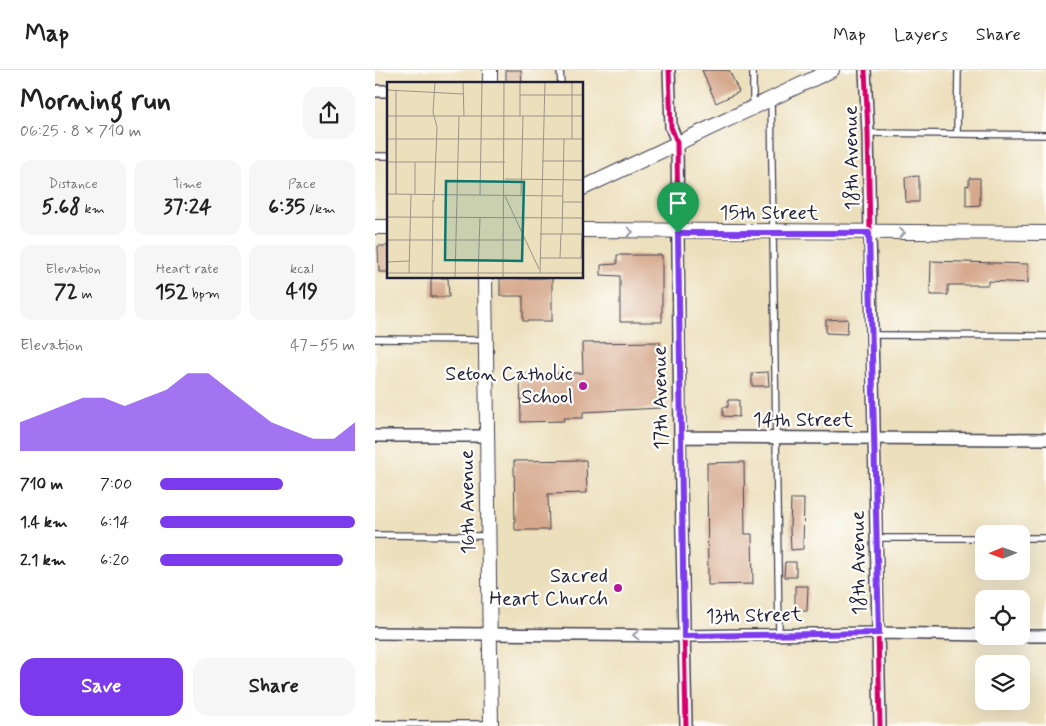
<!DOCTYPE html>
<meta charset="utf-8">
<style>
:root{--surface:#fff;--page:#f6f6f6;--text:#222;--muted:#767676;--line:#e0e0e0;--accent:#7c3aed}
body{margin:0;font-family:Mynerve,sans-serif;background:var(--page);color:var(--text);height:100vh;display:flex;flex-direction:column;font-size:19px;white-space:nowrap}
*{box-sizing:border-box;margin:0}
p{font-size:16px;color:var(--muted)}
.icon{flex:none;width:28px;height:28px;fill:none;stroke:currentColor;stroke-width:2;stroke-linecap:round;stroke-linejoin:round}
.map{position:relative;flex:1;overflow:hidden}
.sheet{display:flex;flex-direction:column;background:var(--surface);width:375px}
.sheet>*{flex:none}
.needle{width:32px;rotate:269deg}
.buttons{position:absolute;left:600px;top:455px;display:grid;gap:10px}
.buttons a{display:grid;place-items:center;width:55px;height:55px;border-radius:10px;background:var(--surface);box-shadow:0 5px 20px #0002;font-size:25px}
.pin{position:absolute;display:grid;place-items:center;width:42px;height:42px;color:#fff;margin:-51px -21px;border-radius:50% 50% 50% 0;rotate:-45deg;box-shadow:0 0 5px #0007}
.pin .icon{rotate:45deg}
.round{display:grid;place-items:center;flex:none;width:52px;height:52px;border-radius:15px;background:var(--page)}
.summary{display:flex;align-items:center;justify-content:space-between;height:85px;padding:0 20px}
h1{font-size:28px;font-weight:700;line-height:38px}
.stats{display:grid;grid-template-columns:repeat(3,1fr);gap:8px;height:85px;padding:5px 20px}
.stats div{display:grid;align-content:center;border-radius:12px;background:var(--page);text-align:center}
.stats b{font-size:21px;font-weight:700}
.stats small{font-size:14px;font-weight:400}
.stats p{font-size:14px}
.chart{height:140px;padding:10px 20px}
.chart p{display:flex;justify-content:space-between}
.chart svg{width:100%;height:90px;margin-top:5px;fill:var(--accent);opacity:.7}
.cta{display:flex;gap:10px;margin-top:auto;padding:10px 20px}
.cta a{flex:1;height:58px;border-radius:15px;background:var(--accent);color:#fff;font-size:20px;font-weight:700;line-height:58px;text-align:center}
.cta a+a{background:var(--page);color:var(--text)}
ul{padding:0 20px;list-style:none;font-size:16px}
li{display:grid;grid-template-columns:80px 60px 1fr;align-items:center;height:38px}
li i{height:12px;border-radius:6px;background:var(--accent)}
header{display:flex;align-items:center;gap:30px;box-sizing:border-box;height:70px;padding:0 25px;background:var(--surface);border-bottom:1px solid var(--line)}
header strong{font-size:24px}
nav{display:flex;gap:28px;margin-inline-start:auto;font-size:18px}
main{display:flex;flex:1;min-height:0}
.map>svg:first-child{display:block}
.building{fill:#d6a98d}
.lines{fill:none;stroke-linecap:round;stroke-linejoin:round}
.service-casing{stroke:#403e4e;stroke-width:8}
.minor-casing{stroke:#403e4e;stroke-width:14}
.tertiary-casing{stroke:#403e4e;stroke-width:16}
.service{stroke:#fff;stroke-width:5.5}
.minor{stroke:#fff;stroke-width:11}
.tertiary{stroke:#fff;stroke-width:14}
.cycleway-casing{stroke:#fdfcf7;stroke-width:8}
.cycleway{stroke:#d6006c;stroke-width:5}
.oneway{stroke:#9c9ca7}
.route-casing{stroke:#fff;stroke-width:10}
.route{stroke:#7c3aed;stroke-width:6}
.poi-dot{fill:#b5179e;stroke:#fdfcf7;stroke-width:2}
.labels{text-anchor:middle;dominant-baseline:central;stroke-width:4.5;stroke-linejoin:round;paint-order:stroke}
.street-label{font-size:20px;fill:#22223b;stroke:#fdfcf7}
.poi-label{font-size:20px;fill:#22223b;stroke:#fdfcf7;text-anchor:end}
.inset-road{fill:none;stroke:#9b9388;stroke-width:1}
.view{fill:#0f766e;fill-opacity:0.15;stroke:#0f766e;stroke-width:2.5}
.inset-edge{fill:none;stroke:#22223b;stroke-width:2.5}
</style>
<header>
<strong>Map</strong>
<nav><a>Map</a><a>Layers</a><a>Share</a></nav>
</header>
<main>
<section class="sheet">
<div class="summary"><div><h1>Morning run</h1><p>06:25 · 8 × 710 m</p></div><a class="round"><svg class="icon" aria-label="share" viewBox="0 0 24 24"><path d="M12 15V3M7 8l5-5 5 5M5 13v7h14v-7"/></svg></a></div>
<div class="stats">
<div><p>Distance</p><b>5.68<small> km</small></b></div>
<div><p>Time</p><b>37:24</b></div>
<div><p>Pace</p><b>6:35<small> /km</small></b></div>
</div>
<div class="stats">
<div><p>Elevation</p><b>72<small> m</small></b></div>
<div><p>Heart rate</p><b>152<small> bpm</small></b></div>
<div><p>kcal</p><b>419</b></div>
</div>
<div class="chart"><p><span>Elevation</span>47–55 m</p>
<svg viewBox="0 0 160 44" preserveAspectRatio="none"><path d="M0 44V30L10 26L20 22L30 18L40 18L50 22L60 18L70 14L80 6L90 6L100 14L110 22L120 30L130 34L140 38L150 38L160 30V44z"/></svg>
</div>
<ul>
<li><b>710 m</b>7:00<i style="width:63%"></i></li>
<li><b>1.4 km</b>6:14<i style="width:100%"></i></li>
<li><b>2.1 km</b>6:20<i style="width:94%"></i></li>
</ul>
<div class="cta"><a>Save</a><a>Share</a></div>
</section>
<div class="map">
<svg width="671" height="656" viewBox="0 0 671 656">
<rect width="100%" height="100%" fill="#fdfcf7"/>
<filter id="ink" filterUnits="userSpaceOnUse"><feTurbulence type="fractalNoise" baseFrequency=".02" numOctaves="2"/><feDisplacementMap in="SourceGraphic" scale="10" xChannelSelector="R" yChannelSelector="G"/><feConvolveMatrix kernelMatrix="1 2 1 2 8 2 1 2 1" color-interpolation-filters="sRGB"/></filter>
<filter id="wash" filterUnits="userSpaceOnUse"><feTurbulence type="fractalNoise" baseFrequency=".0096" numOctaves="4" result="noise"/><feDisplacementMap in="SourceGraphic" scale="20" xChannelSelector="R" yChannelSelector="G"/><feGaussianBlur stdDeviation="1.12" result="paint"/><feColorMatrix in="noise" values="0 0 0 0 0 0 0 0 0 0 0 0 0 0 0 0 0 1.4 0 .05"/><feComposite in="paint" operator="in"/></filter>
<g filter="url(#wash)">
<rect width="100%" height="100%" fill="#ecdfbc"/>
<g id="blocks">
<!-- building -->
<path class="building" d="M131,0H146L147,14H131Z
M327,0H354L364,22L341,33Z
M544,106V132H531L530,107Z
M594,108H605V135L591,136V115L594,116Z
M3,176H14V202H4Z
M242,185H287V252H245V206L226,205V195L242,194Z
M556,191L653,194V213L613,211V215H573V225H555Z
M56,208H73L74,227H56Z
M125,208H177V251H148V226H125Z
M473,249L472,264L451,263V250Z
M285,272L286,338L208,342V348H189V351L146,352L145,304L208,303L207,273Z
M393,302L394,316H377V303Z
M353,330H364V347L348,346V337H353Z
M211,390L212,423L173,424L174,460H140L139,391Z
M369,392L370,464H377L378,514L333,515L332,393Z
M416,429H429L428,479L416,480L415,459Z
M410,492H421V507H409Z
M420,516H433L432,541H420Z"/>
</g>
</g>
<g filter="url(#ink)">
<use href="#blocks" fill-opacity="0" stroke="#403e4e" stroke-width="1"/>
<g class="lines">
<!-- service casing -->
<g class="service-casing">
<path id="service" d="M185,0L186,14
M378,0V35
M396,29L404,565
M493,63L671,65
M582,64L583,0
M0,86H14
M497,265L671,266
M0,269L110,270
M0,465L114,466
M502,468H609
M646,468H671
M0,654H116"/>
</g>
<!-- minor casing -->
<g class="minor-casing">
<path id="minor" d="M294,0L296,57L302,72L305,367L311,656
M490,0L493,63L505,656
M0,21H14
M0,366H113
M305,367L671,369
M0,563L309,566L504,563L609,565
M646,566H671"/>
</g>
<!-- tertiary casing -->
<g class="tertiary-casing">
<path id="tertiary" d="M115,0V14
M208,118L457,0
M0,157H14
M208,160L671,163
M110,208L116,656"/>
</g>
<!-- service -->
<use href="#service" class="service"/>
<!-- minor -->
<use href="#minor" class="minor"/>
<!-- tertiary -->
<use href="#tertiary" class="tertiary"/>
<!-- cycleway casing -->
<g class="cycleway-casing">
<path id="cycleway" d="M294,0L296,57L302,72L305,367L311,656
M490,0L493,63L505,656"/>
</g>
<!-- cycleway -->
<use href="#cycleway" class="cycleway"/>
</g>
<!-- one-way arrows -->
<defs><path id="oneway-chevron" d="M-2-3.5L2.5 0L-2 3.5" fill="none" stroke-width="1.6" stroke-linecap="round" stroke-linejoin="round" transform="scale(1.25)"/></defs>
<g class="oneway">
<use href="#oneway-chevron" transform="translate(255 162) rotate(1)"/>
<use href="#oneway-chevron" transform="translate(527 163)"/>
<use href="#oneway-chevron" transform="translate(261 565) rotate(-179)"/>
</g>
</g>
<g class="lines" filter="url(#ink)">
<!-- route casing -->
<g class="route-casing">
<path id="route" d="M303,163H494L504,563L309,566Z"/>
</g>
<!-- route -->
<use href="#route" class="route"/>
</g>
<!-- markers -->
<g class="poi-dot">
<circle cx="208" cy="316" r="5"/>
<circle cx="243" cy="518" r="5"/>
</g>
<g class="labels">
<!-- street labels -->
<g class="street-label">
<text transform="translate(477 88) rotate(-91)">18th Avenue</text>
<text x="394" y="143">15th Street</text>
<text transform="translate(286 328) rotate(-91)">17th Avenue</text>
<text x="428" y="350">14th Street</text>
<text transform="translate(93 432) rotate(-91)">16th Avenue</text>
<text transform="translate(484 493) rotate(-91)">18th Avenue</text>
<text transform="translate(379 546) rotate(-1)">13th Street</text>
</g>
<!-- poi labels -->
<g class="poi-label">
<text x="198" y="304">Seton Catholic<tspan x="198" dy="23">School</tspan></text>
<text x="233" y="506">Sacred<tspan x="233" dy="23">Heart Church</tspan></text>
</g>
</g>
<!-- overview -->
<g transform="translate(12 12)">
<rect width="196" height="196" fill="#ecdfbc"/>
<path class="inset-road" d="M76,0L77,34M185,0V57M0,8L77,12M133,13H197M0,34H197M133,34V0M0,57H197M155,79H197M0,80H118M118,97L197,98M0,112L176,114M9,112V8M28,112V80M93,113L95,0M118,114L152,187M134,114L136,34M47,120L50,45L46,30L48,0M176,120H197M0,135L197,136M153,152H197M175,152L177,57M0,158H137M153,176H197M173,176L174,152M194,176L195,152M0,180L22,179M0,191H197M22,191L24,112M153,191L158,0M45,196L46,118M68,196L72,34M91,196L93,135M116,196L117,0"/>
<path class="view" d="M59,99L137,100L135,179L58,178Z"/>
<rect width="196" height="196" class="inset-edge"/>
</g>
</svg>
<div class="buttons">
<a><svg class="needle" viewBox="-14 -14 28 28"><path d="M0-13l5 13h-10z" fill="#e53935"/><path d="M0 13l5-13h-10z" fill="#767676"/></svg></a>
<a><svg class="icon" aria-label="locate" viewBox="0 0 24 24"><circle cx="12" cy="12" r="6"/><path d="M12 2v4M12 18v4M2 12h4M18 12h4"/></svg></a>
<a><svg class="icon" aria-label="layers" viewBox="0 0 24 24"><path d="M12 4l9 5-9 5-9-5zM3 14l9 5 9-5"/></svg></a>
</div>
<div class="pin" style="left:303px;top:163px;background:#1e9e55"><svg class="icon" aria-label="arrive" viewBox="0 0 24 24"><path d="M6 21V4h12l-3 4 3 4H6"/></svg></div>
</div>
</main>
